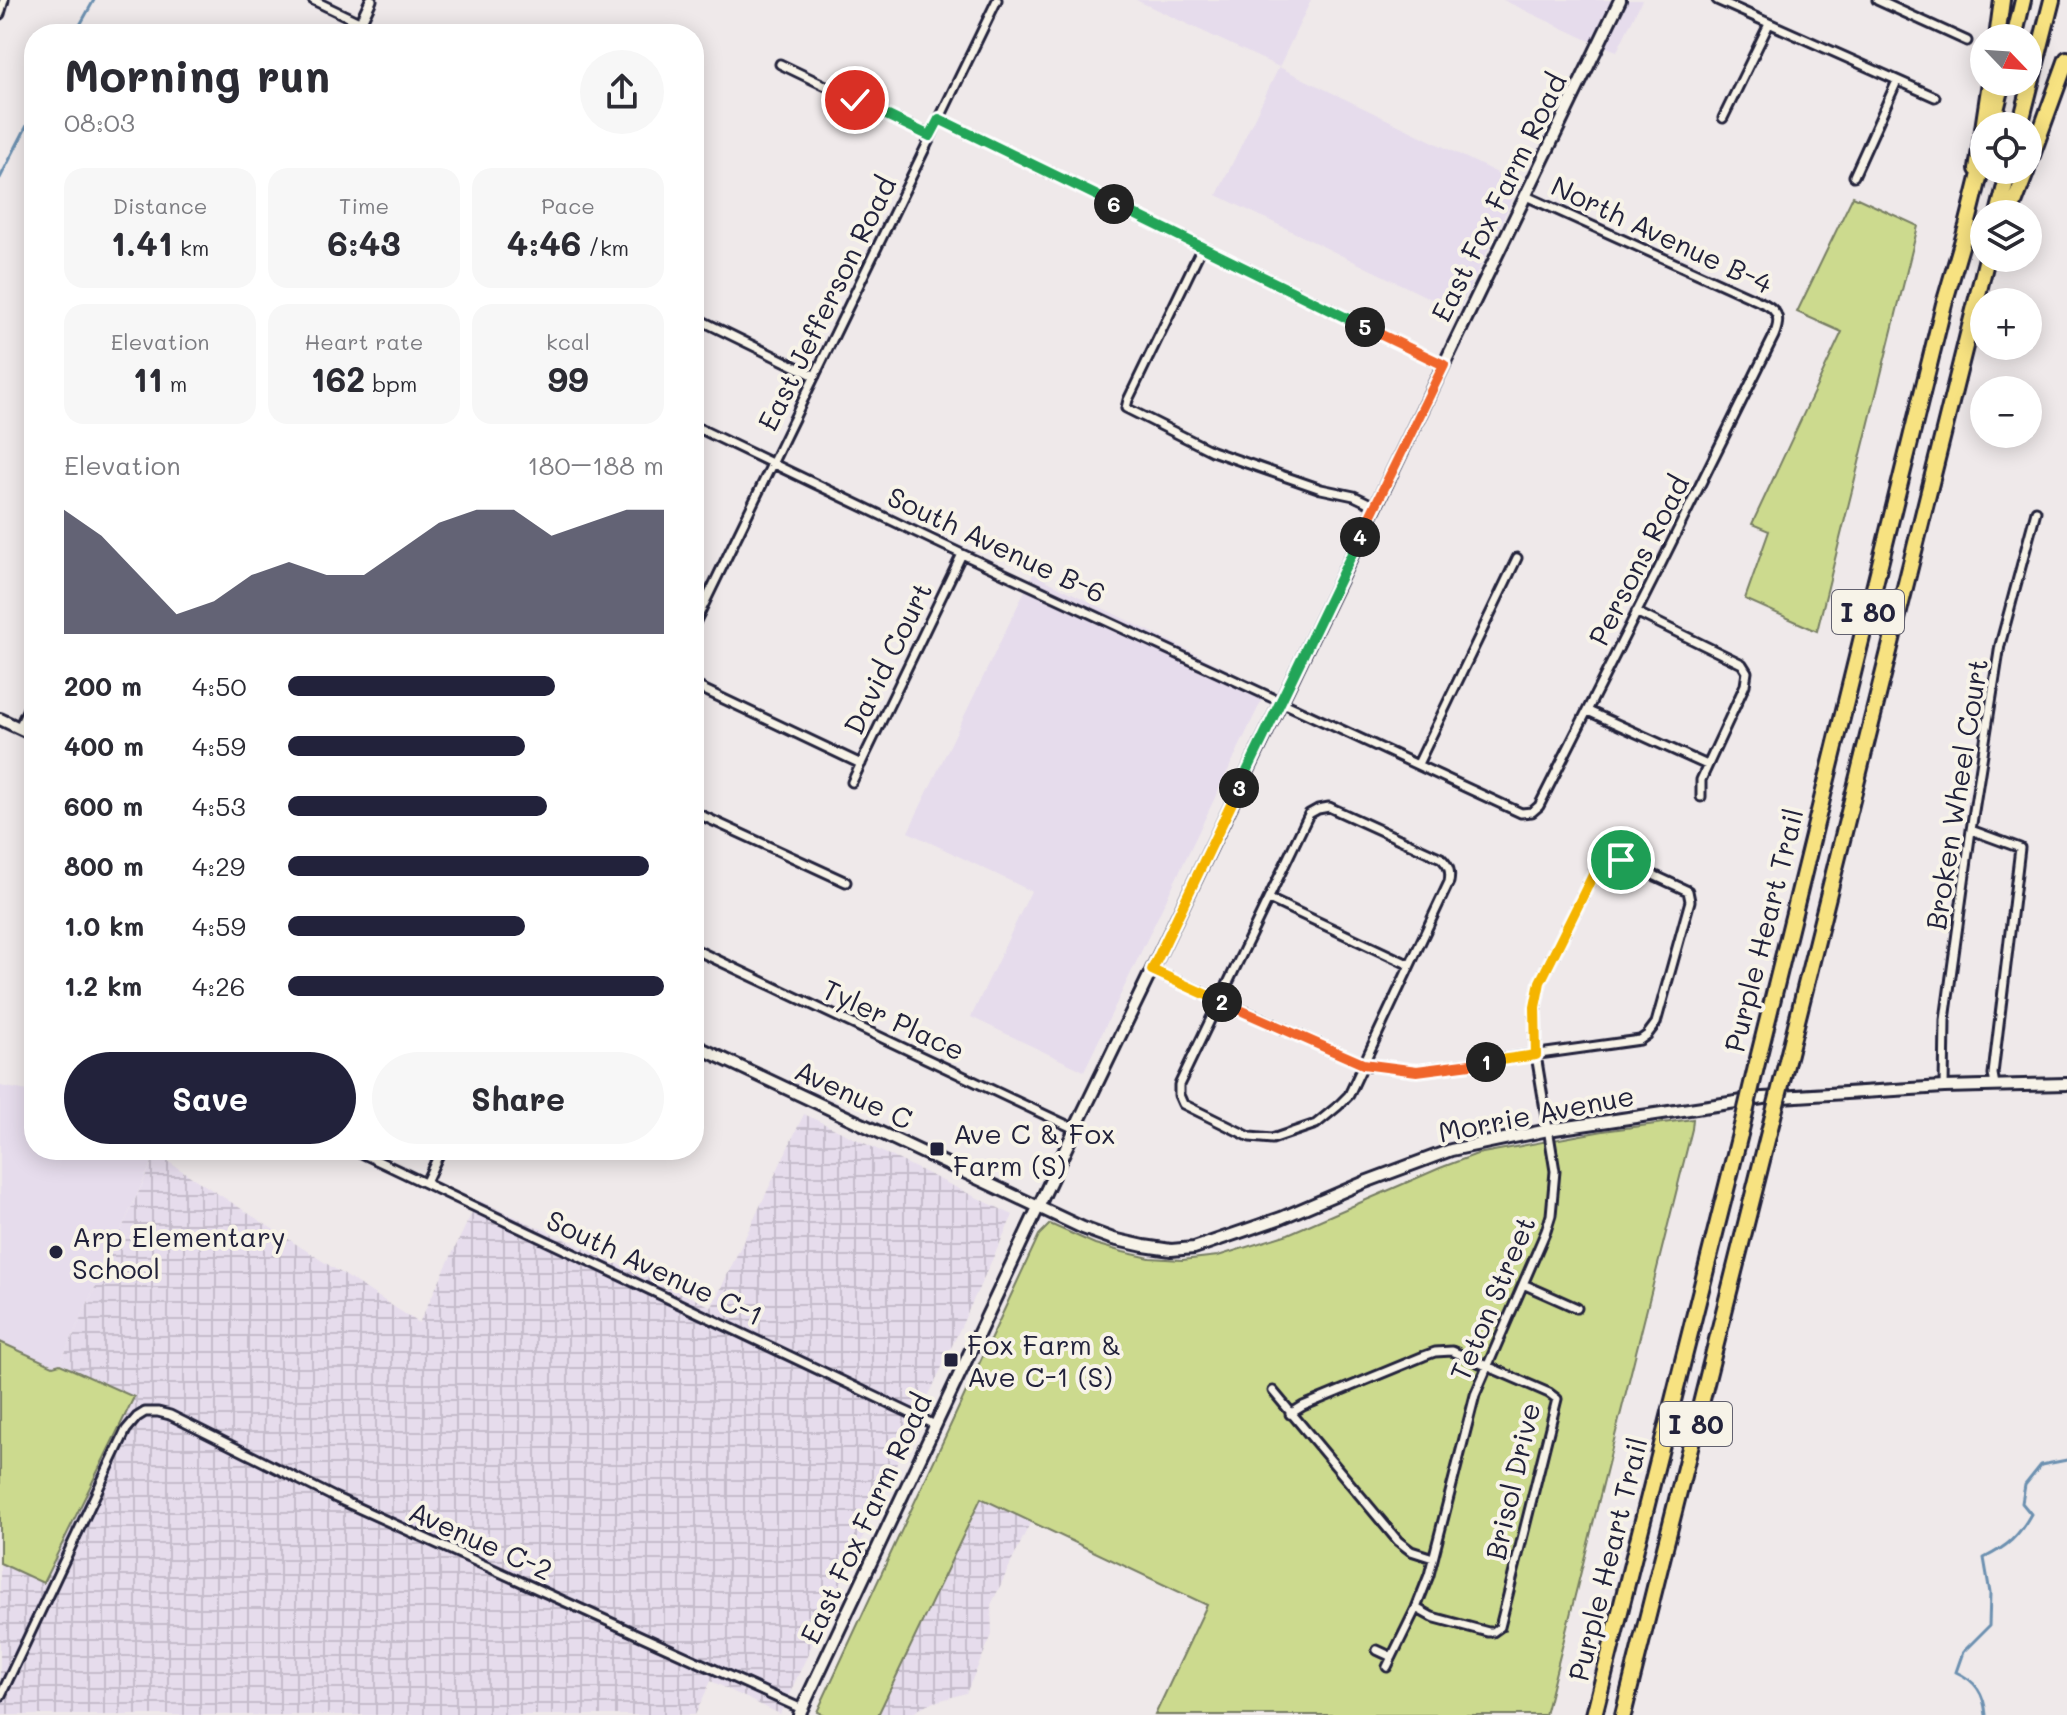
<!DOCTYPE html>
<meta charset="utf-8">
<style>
:root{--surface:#fff;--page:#f7f7f7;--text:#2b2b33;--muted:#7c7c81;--accent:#22223b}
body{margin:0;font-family:Mali,sans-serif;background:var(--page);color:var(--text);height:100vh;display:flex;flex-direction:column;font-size:30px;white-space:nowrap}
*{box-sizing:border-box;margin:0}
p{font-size:26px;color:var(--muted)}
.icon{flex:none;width:44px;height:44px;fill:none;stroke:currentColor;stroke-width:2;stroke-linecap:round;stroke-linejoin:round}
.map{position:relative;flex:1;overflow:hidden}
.side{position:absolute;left:24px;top:24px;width:680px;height:1136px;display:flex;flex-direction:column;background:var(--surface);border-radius:32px;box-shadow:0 4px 20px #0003}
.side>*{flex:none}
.needle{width:52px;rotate:115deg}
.controls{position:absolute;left:1970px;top:24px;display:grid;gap:16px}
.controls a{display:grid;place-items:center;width:72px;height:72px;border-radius:50%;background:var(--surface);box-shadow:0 4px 20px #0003;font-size:40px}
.pin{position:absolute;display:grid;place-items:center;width:68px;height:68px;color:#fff;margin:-34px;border:4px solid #fff;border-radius:50%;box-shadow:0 2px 8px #0007}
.km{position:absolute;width:40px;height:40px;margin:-20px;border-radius:50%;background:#222;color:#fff;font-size:22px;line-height:40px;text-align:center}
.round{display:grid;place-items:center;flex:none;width:84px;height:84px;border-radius:42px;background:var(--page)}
.headline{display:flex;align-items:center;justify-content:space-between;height:136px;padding:0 40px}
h1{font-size:44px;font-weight:700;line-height:60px}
.stats{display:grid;grid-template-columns:repeat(3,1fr);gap:12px;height:136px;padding:8px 40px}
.stats div{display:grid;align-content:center;border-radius:20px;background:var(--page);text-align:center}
.stats b{font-size:34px;font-weight:700}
.stats small{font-size:22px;font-weight:400}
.stats p{font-size:22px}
.chart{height:224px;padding:16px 40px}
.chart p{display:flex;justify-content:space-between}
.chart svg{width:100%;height:144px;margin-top:8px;fill:var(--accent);opacity:.7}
.button{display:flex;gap:16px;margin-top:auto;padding:16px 40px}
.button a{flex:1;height:92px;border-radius:48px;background:var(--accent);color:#fff;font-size:32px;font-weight:700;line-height:92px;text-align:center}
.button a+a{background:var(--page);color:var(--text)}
ul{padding:0 40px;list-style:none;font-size:26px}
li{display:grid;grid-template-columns:128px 96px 1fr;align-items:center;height:60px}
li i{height:20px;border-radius:10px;background:var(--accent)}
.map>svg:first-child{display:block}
.built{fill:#e6dcec}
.industrial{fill:url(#industrial-grid)}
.grass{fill:#ccda8e;stroke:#777e64;stroke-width:2}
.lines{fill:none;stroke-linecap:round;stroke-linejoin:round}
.stream{stroke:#6c90b0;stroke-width:3}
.minor-casing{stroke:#22223b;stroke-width:13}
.tertiary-casing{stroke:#22223b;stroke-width:15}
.secondary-casing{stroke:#22223b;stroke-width:16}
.motorway-casing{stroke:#22223b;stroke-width:20}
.minor{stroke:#f7f3e8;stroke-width:7}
.tertiary{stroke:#f7f3e8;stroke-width:9}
.secondary{stroke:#f7f3e8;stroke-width:10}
.motorway{stroke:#f7e281;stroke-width:14}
.motorway-bridge-casing{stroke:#22223b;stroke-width:20;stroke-linecap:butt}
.motorway-bridge{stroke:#f7e281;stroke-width:14}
.split-1-casing{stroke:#fff;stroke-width:16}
.split-2-casing{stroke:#fff;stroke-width:16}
.split-3-casing{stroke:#fff;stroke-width:16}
.split-4-casing{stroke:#fff;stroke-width:16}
.split-5-casing{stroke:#fff;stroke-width:16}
.split-6-casing{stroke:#fff;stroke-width:16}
.split-7-casing{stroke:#fff;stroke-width:16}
.split-1{stroke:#f5b400;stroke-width:10}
.split-2{stroke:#f0652b;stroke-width:10}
.split-3{stroke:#f5b400;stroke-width:10}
.split-4{stroke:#22a559;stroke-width:10}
.split-5{stroke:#f0652b;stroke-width:10}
.split-6{stroke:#22a559;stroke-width:10}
.split-7{stroke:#22a559;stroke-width:10}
.poi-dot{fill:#22223b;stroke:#f7f3e8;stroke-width:3}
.labels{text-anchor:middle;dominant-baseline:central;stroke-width:8;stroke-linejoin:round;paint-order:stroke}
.shield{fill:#f7f3e8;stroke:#62616f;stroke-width:2}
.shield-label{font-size:26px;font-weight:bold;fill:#22223b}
.street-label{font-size:28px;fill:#22223b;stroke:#f7f3e8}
.poi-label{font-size:28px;fill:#22223b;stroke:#f7f3e8;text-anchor:start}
</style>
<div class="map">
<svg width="2067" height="1715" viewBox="0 0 2067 1715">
<defs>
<pattern id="industrial-grid" width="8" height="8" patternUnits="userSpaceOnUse" patternTransform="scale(2)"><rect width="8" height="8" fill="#e6dcec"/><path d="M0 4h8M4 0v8" fill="none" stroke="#c5bccb"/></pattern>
</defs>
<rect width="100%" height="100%" fill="#efe9ea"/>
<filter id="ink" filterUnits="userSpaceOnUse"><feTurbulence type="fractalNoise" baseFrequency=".0125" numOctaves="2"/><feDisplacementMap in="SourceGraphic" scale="16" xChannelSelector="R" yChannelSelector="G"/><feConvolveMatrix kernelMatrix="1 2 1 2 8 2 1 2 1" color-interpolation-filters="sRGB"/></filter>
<g filter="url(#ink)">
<!-- built -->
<path class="built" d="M1136,0H1311L1279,67L1520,184L1458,312L1217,195L1279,67Z
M1503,0H1642L1617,51L1590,41Z
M1033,574L1267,689L1084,1071L971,1017L1031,891L908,832Z
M0,1086L34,1092V1150H134L152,1162L60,1364L53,1367L0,1342Z"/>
<!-- industrial -->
<path class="industrial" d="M804,1114L1013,1215L780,1714L711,1681L695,1715H0V1563L44,1582L134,1397L60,1364L156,1154L419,1323L478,1200L712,1307Z
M981,1498L1031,1521L991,1605L992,1635L966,1693L927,1704L910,1715H878Z"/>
<!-- grass -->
<path class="grass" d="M1853,196L1918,226L1817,631L1745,599L1769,531L1752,524L1842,332L1797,312Z
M1693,1119L1692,1129L1545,1715H1155L1207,1605L981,1498L878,1715H824L817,1712L1039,1235L1050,1224L1095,1244L1123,1252L1150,1258L1182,1260L1218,1256L1288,1234L1440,1168L1477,1154L1603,1131Z
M0,1342L53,1366L60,1364L134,1397L43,1583L0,1563Z"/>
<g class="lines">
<!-- stream -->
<path class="stream" d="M75,34L94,0
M0,178L34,112
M1986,1715C1984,1693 1976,1681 1956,1672L1963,1652L1989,1626L1990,1593L1984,1558C2008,1546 2018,1537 2031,1514L2022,1503L2025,1485L2041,1465L2067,1460"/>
<!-- minor casing -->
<g class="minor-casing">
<path id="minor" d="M313,0L384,34
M1717,0L1935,97
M1877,0L1967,41
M0,14L4,0
M780,64L930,136
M1723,118L1769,24
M939,119L1444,365
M1854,176L1897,81
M1202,247L1128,400L1126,408L1212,451L1321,489L1354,496L1375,506
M694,317L815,376
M694,426L962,554L1521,813L1532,812L1539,806C1618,650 1697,493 1774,336C1780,321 1780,312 1765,304L1526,196
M1636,612L1742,664L1747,672L1745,685L1701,780V797
M694,625L997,0
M694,685L861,764
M1588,711L1707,765
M1418,764L1517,558
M852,782L962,554
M1329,807L1441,858C1449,866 1451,871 1449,882L1349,1095L1338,1106L1316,1124L1272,1139L1250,1137L1183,1104L1179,1095V1085L1309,814L1318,809Z
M694,812L846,882
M1971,830L2020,848L1993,1074L1995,1085
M1269,899L1410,965
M694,949L1075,1129
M1152,970L1363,1064L1417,1071L1640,1040L1647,1035L1656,1023L1690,901L1688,891L1621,860L1611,859L1597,867L1540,982L1535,1007L1536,1055L1555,1171L1551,1215L1546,1231L1475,1395L1429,1575L1416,1608L1387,1667
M1944,1087L1945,1020L1971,830L2000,645L2036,511
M355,1150L935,1425
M426,1182L441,1150
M1523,1284L1577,1308
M1273,1391L1398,1541L1411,1551L1433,1558
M1290,1414L1303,1406L1424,1356L1435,1352L1452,1351L1549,1393L1557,1399L1500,1627L1493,1632H1488L1432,1617L1416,1608
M1377,1650L1392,1657
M0,1697L126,1430L137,1417L145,1412H158L170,1415L334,1497L802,1709"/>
</g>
<!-- tertiary casing -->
<g class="tertiary-casing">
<path id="tertiary" d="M355,34L371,0
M20,728L34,698"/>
</g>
<!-- secondary casing -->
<g class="secondary-casing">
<path id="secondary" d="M0,719L34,735
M694,1045L1083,1228L1113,1239L1144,1246L1171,1250L1194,1248L1281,1218L1365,1182L1451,1150L1548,1130L1763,1098L1944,1087L2067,1084
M799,1715L1075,1129L1620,0"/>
</g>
<!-- motorway casing -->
<g class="motorway-casing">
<path id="motorway" d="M1997,38L2002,0
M2014,38L2023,0
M1992,126L2003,82
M2020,126L2052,0
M2028,166L2067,59
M1977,169L1990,82
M1998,214L2009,170
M2010,214L2027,170
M1787,1061L1987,258
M1756,1067L1944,304L1967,226L1984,158
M1594,1715L1740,1134
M1623,1715L1769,1132"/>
</g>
<!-- minor -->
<use href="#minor" class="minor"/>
<!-- tertiary -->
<use href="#tertiary" class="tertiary"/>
<!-- secondary -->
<use href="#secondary" class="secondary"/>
<!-- motorway -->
<use href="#motorway" class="motorway"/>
<!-- motorway-bridge casing -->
<g class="motorway-bridge-casing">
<path id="motorway-bridge" d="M1769,1132L1787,1061
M1740,1134L1756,1067"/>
</g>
<!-- motorway-bridge -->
<use href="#motorway-bridge" class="motorway-bridge"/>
</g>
</g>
<g class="lines" filter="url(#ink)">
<!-- split-1 casing -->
<g class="split-1-casing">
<path id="split-1" d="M1486,1062L1536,1055L1535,1007L1540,982L1597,867L1611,859L1621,860"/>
</g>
<!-- split-2 casing -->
<g class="split-2-casing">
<path id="split-2" d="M1222,1002L1363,1064L1417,1071L1486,1062"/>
</g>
<!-- split-3 casing -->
<g class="split-3-casing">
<path id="split-3" d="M1222,1002L1152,970L1239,788"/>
</g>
<!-- split-4 casing -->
<g class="split-4-casing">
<path id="split-4" d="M1239,788L1360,537"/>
</g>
<!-- split-5 casing -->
<g class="split-5-casing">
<path id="split-5" d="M1360,537L1444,365L1365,327"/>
</g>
<!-- split-6 casing -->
<g class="split-6-casing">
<path id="split-6" d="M1114,204L1365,327"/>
</g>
<!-- split-7 casing -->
<g class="split-7-casing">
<path id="split-7" d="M855,100L930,136L939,119L1114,204"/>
</g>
<!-- split-1 -->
<use href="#split-1" class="split-1"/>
<!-- split-2 -->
<use href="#split-2" class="split-2"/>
<!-- split-3 -->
<use href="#split-3" class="split-3"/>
<!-- split-4 -->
<use href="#split-4" class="split-4"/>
<!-- split-5 -->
<use href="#split-5" class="split-5"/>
<!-- split-6 -->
<use href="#split-6" class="split-6"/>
<!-- split-7 -->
<use href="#split-7" class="split-7"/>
</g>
<!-- markers -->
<g class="poi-dot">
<rect x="929" y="1141" width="16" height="16" rx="4"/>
<circle cx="56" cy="1252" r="8"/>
<rect x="943" y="1352" width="16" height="16" rx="4"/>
</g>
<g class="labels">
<!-- shield labels -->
<g class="shield">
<rect x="1832" y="590" width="72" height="44" rx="6"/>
<rect x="1660" y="1402" width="72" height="44" rx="6"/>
</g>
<g class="shield-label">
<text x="1868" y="612">I 80</text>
<text x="1696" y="1424">I 80</text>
</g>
<!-- street labels -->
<g class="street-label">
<text transform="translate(1498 197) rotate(-64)">East Fox Farm Road</text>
<text transform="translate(1662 234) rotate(25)">North Avenue B-4</text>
<text transform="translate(826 303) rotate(-64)">East Jefferson Road</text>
<text transform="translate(997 544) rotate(25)">South Avenue B-6</text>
<text transform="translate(1638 560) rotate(-63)">Persons Road</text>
<text transform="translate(887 658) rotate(-64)">David Court</text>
<text transform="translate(1956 794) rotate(-81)">Broken Wheel Court</text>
<text transform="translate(1763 930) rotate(-76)">Purple Heart Trail</text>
<text transform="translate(894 1019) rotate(25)">Tyler Place</text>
<text transform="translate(854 1094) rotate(25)">Avenue C</text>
<text transform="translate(1536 1113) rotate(-11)">Morrie Avenue</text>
<text transform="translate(655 1267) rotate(25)">South Avenue C-1</text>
<text transform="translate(1492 1298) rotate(-67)">Teton Street</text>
<text transform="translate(1512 1481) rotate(-77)">Brisol Drive</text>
<text transform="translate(865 1518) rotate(-65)">East Fox Farm Road</text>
<text transform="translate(481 1540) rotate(24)">Avenue C-2</text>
<text transform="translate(1607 1559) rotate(-76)">Purple Heart Trail</text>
</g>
<!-- poi labels -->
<g class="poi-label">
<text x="953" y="1133">Ave C &amp; Fox<tspan x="953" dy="32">Farm (S)</tspan></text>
<text x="72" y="1236">Arp Elementary<tspan x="72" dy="32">School</tspan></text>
<text x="967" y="1344">Fox Farm &amp;<tspan x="967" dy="32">Ave C-1 (S)</tspan></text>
</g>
</g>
</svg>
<div class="controls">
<a><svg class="needle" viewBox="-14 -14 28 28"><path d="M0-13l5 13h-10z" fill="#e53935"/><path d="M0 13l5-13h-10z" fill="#7c7c81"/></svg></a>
<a><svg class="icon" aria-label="locate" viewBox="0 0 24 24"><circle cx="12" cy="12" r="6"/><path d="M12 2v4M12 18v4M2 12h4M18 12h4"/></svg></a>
<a><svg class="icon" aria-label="layers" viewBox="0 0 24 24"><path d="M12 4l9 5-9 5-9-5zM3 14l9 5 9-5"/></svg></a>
<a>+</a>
<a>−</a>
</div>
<div class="pin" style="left:1621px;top:860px;background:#1e9e55"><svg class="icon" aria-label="arrive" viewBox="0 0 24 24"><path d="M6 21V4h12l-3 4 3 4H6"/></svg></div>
<div class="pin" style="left:855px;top:100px;background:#d93025"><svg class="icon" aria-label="check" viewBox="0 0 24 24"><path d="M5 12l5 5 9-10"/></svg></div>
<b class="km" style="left:1486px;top:1062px">1</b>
<b class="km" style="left:1222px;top:1002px">2</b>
<b class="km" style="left:1239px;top:788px">3</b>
<b class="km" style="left:1360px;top:537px">4</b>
<b class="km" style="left:1365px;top:327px">5</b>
<b class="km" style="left:1114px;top:204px">6</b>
<section class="side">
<div class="headline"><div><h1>Morning run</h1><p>08:03</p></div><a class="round"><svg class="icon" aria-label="share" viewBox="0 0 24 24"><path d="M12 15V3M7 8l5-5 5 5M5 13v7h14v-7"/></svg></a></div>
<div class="stats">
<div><p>Distance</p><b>1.41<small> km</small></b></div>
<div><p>Time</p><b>6:43</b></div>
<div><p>Pace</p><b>4:46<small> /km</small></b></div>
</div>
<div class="stats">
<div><p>Elevation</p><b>11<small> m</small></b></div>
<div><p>Heart rate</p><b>162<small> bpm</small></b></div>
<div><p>kcal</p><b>99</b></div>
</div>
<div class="chart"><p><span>Elevation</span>180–188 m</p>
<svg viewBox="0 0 160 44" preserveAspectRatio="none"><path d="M0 44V6L10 14L20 26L30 38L40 34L50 26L60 22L70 26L80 26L90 18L100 10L110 6L120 6L130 14L140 10L150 6L160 6V44z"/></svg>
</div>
<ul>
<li><b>200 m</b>4:50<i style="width:71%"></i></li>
<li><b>400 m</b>4:59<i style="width:63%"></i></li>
<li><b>600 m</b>4:53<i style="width:69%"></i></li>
<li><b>800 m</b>4:29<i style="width:96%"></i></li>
<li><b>1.0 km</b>4:59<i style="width:63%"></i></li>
<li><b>1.2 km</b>4:26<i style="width:100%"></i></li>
</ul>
<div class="button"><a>Save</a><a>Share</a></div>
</section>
</div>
